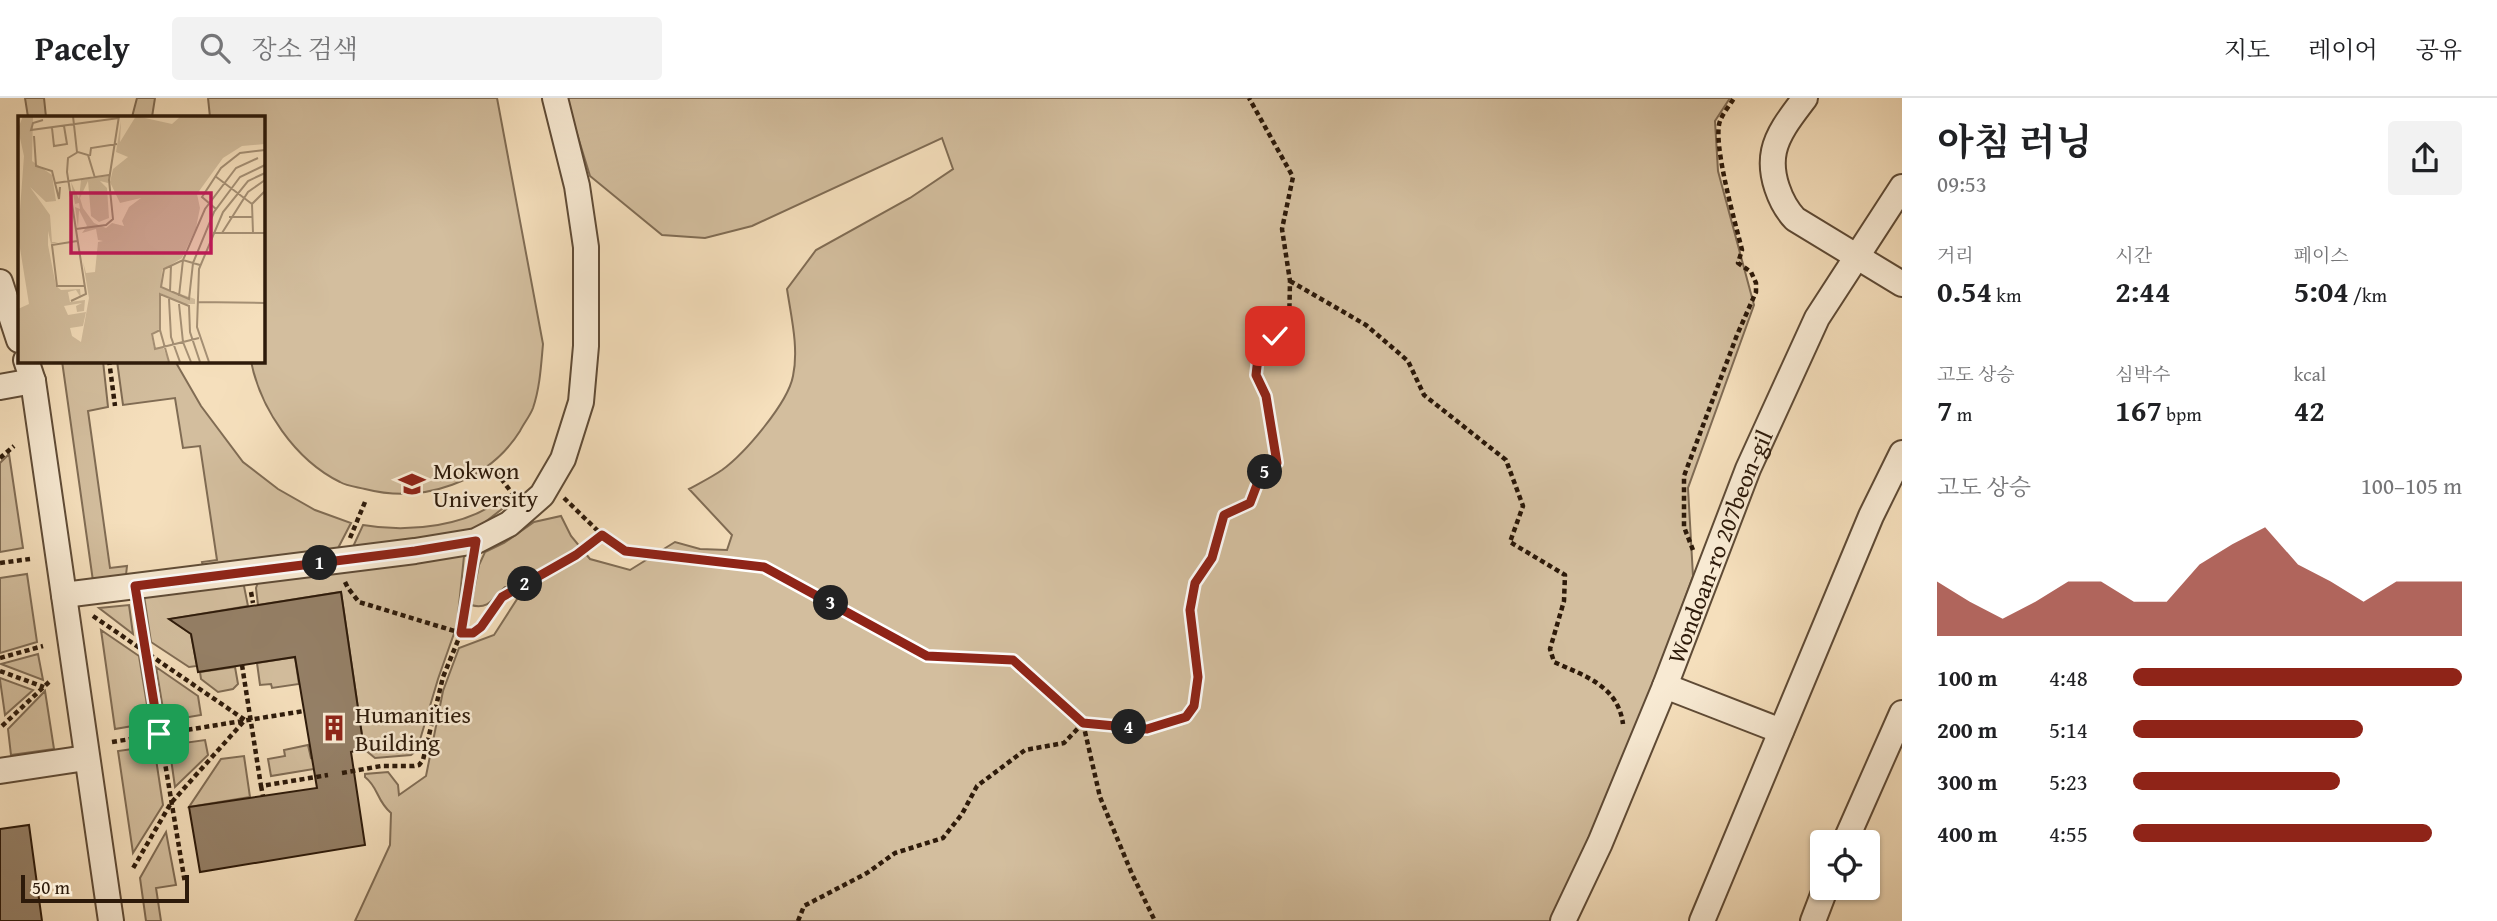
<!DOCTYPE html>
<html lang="ko">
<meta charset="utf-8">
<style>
:root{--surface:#fff;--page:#f2f2f2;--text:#202124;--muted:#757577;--line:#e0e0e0;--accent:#8f2418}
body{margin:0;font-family:"Gentium Book Plus","Noto Serif KR",serif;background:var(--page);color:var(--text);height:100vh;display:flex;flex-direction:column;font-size:26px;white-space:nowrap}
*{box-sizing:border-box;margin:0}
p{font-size:23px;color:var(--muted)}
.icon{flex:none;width:38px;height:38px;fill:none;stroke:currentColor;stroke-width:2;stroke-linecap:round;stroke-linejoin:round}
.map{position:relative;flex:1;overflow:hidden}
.sheet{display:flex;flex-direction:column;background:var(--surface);width:595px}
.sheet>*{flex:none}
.fabs{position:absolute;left:1810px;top:732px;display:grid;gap:14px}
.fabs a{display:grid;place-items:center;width:70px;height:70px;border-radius:7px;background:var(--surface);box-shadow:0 2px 5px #0004;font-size:35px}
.scale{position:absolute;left:21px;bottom:18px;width:168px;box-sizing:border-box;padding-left:7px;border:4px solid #2d1a0a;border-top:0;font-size:19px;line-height:24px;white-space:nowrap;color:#2d1a0a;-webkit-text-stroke:5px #f8ead3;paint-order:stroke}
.pin{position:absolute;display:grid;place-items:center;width:60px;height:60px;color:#fff;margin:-30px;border-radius:14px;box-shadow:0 4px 10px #0006}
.km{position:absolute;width:35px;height:35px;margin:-18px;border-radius:50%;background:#222;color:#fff;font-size:19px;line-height:35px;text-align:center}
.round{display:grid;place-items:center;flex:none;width:74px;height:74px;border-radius:7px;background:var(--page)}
.overview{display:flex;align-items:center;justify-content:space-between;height:119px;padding:0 35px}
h1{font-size:38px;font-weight:700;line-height:52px}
.stats{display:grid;grid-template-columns:repeat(3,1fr);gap:10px;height:119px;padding:7px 35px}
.stats div{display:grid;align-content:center}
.stats b{font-size:30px;font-weight:700}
.stats small{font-size:19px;font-weight:400}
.stats p{font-size:19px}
.chart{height:196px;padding:14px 35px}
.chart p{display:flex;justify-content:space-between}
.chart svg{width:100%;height:126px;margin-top:7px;fill:var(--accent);opacity:.7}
ul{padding:0 35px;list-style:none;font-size:23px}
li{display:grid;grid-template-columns:112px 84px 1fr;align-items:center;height:52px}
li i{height:18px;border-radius:9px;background:var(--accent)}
header{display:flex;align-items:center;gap:42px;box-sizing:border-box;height:98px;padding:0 35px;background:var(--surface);border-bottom:2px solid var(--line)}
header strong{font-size:33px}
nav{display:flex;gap:38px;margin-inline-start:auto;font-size:24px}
.search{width:490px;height:63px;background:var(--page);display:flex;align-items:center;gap:18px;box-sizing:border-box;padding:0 24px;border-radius:7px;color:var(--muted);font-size:26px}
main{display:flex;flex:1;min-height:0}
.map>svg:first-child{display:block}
.green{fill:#d3be9e;stroke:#806c54;stroke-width:2}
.building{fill:#958067;stroke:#2d1a0a;stroke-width:2}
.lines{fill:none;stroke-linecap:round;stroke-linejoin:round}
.minor-casing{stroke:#5f4b36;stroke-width:28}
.path{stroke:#2d1a0a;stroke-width:4.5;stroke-dasharray:5 3.5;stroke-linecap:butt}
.minor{stroke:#f8ead3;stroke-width:24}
.route-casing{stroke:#fff;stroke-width:14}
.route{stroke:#8f2418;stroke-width:9}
.labels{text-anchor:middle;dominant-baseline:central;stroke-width:5;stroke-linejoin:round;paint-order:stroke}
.poi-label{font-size:24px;fill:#2d1a0a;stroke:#f8ead3;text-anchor:start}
.street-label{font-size:24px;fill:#2d1a0a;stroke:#f8ead3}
.inset-road{fill:none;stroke:#a59075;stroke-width:2}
.view{fill:#c2185b;fill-opacity:0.15;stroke:#c2185b;stroke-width:3.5}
.inset-edge{fill:none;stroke:#2d1a0a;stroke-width:3.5}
</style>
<header>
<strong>Pacely</strong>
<div class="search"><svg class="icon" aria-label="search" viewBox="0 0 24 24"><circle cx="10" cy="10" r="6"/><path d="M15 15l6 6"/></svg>장소 검색</div>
<nav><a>지도</a><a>레이어</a><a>공유</a></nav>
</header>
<main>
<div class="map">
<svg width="1902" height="823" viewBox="0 0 1902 823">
<rect width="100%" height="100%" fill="#f5dfbc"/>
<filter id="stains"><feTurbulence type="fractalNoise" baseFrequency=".00286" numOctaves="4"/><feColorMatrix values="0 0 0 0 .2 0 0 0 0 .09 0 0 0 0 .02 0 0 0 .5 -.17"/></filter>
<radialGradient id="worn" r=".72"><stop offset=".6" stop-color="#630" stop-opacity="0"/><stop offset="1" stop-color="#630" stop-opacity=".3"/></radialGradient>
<!-- green -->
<path class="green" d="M25,0H44L46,19H28Z
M137,0H155L152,19H132Z
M208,0H497L543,246C541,268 540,289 533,310C530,318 524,325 520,333C488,384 423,406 365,391C357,389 347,388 340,384C295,362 260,310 251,263L262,262V19H210Z
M566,0H1730L1715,23L1718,73L1754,207L1688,390L1693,478L1603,727L1561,823H355L390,747L391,715C376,702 379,690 365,679V676L388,674L398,687L399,697L426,678L443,593L459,550L494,537L519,498L512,490L505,489C493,500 489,512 471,507L479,467L485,454L504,445L534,424L561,418L571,438L590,461L630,472L675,444L700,451L727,452L732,437L689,391C700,385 712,379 722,372C745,355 788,305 793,278C799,250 791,218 787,191L816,152L910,100L953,71L942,40L752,128L705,140L662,137L590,78Z
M62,263H103L108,309L88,313L110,470L127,468L126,477L93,483Z
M117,263H175L201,308L243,364L278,391L315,412L351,425L335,456L203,468L202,464L217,462L200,348L183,350L175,300L123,307Z
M9,356L23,450L0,454V365Z
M506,397L511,404L480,428L448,439L351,453L363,427C408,435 470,429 506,397Z
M461,455L464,458L457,527L438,581L417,652L411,657L375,660L364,651L341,494L258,507L256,490L258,484Z
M27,476L37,544L0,555V480Z
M240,485L244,488L248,508L170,521L191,536L197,568L189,569L151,544L144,498Z
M129,507L133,536L99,510Z
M101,532L139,558L150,625L115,631Z
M38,556L43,582L1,566Z
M295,559L299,586L272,590L271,586L260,587L257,565Z
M156,569L198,598L201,617L165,623Z
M235,569L238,586L233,591L218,594L201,581L200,574Z
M0,580L33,592L5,617L0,582Z
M45,593L54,651L11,657L8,631Z
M205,642L208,657L175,689L169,647Z
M308,647L311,660L324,658L326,669L271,678L268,661L285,658L284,652Z
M154,648L163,707L133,755L118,653Z
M244,658L250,699L189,709L221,661Z
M166,734L176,787L156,790L161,823H146L140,780Z"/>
<!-- building -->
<path class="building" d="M341,494L364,651L351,654L365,747L200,774L189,709L317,690L295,559L198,574L191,536L169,521Z
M29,727L42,823H0V731Z"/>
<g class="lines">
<!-- minor casing -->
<g class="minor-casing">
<g id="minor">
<path d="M1805,0C1793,16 1778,34 1774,53C1769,76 1780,105 1795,121L1902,186"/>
<path d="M0,184L19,242"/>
<path d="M26,262L33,283L111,823"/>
<path d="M0,289L33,283"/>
<path d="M64,497L415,453L476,443L509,426L542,397L563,361L581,304L586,248V149L577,88L555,0"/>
<path d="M1665,588L1781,633"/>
<path d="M0,673L86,660"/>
<path d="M1845,744L1902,615"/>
<path id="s1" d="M1563,823L1600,745L1665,588L1748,371L1817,220L1902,89"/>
<path d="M1702,823L1871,418L1902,355"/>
<path d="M1813,823L1826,789"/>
</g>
</g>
<!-- path -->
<path class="path" d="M1290,183L1366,227L1408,263L1424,297L1506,362L1523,408L1510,444L1565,477L1564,503L1550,551L1554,564C1585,578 1618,588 1623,626
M109,262L115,308
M0,360L14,348
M496,374L512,395
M564,400L602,437L625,453L764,469L927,558L1013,562L1083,625L1147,631L1186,619L1194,609L1198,579L1190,512L1195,485L1212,460L1224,417L1250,406L1261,376L1277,365L1266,298L1256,277L1258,260L1275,238L1289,229L1290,183L1282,131L1293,79L1249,0
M350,440L365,404
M1693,452L1684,429V378L1737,237L1756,194V185L1751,174L1738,165L1742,152C1736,127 1712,45 1720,23C1723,15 1730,7 1734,0
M0,465L30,461
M345,484L348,490L359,504L461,535H473L481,529L502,499L576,457L602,437
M251,494L253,505
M139,509L185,785
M93,518L245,622L171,705L132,772
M0,560L43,548
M242,567L261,688L328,677
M0,573L44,589
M1083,625L1100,699L1132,776L1155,823
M2,628L49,584
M112,644L304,613
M342,675L381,668H414L419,667L423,662L443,579L461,535L472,464
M261,688L263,698
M798,823L804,808L867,775L895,755L943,740L962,716L977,688L1025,652L1064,645L1083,625"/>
<!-- minor -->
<use href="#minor" class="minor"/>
</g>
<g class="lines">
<!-- route casing -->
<g class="route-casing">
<path id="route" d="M159,636L135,488L415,453L476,443L461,535H473L481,529L502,499L576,457L602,437L625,453L764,469L927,558L1013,562L1083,625L1147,631L1186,619L1194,608L1198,579L1190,512L1195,485L1212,460L1224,417L1250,405L1261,376L1277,365L1266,298L1256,277L1258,260L1275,238"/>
</g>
<!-- route -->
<use href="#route" class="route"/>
</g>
<!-- icons -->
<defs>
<g id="university-bare" transform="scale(2.1)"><path d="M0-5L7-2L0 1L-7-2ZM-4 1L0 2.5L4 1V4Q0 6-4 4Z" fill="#8f2418" stroke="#f8ead3" stroke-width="2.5" paint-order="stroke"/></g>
<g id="building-bare" transform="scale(2.1)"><path d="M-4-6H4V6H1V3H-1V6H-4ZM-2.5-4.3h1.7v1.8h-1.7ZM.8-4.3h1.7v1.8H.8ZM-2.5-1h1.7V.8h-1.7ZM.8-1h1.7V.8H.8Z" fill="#8f2418" stroke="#f8ead3" stroke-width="2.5" paint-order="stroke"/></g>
</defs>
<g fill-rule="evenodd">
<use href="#university-bare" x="412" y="386"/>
<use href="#building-bare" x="334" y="630"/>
</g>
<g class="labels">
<!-- poi labels -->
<g class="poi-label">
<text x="433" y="372">Mokwon<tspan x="433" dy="28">University</tspan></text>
<text x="355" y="616">Humanities<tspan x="355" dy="28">Building</tspan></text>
</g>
<!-- street labels -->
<g class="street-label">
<text stroke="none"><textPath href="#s1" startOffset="406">Wondoan-ro 207beon-gil</textPath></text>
</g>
</g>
<!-- overview -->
<g transform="translate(18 18)">
<rect width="247" height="247" fill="#f5dfbc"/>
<path d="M5,0H15L14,45L34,59L38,85L28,86L12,71L32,99L34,126H40L33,128L30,115V129L38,170L43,174L62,173L63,182L58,174L50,176L52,186L67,184L66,195L59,196L58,190L64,187L46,190L50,199L68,196L65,210L52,212L54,220L63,226L71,182L65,146L68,157L77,156L80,126L85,125L80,124L78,113L64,117L69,110L61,94L60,112L57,91L62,93L61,87L57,88L53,66L61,83L63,64L91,60L90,67L82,65L89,72L91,102L81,106L73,100L70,65L62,82L65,92L76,107L88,112L94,107L106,110L104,105L111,91L123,82L102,87L92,66L95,53L110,41L98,36L103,5L102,26L118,0L154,8L163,0H246L247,28L224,30L205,42L179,78L182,92L178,112L164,142L144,154L143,171L177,183V188H166L142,177L141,213L133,218L136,232L145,231L151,246H0V193L11,188L0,120L6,40L0,13Z" fill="#d3be9e"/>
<path class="inset-road" d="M55,0L59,36M25,4L15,7L13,14L101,2M34,12L36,30L49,28L46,10M16,20L18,50L34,55L41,83L42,71M72,40L73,32L99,28M197,60L234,88M38,67L91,59M198,93L184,81L203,52L222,37L247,34M211,101H235M58,113L88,109L95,103L91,64L101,0M195,117H247M204,117L230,76L247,64M235,117L234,88L247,75M59,125L34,129L39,170H66M182,149L175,147L165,144L146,153L143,171L171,183L175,147L196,96L222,61L247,49M152,175L153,150M161,180L165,144L187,93L218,52L240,42M151,183L153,221L162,246M53,185L68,178L49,56L50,42L60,36L70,39L77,62M179,186L247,187M161,188L165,226L173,246M142,214L134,218L137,233L181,222M151,246L142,214V178L171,190L172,216L182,246M191,246L179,211L181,153L205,96L230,65L247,57"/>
<path class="view" d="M53,77H193V137H53Z"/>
<rect width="247" height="247" class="inset-edge"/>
</g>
<rect width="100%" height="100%" filter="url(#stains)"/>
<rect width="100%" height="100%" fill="url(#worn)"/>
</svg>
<div class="fabs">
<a><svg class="icon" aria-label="locate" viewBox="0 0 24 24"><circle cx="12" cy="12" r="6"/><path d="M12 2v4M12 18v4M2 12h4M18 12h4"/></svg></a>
</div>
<div class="scale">50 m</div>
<div class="pin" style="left:159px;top:636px;background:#1e9e55"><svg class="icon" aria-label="arrive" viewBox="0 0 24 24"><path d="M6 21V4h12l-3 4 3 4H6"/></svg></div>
<div class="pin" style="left:1275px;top:238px;background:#d93025"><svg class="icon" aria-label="check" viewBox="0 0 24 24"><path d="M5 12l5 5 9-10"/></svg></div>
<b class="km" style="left:320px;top:465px">1</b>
<b class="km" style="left:525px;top:486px">2</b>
<b class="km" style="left:831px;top:505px">3</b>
<b class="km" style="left:1129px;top:629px">4</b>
<b class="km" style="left:1265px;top:374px">5</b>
</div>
<section class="sheet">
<div class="overview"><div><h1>아침 러닝</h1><p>09:53</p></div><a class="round"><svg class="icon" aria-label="share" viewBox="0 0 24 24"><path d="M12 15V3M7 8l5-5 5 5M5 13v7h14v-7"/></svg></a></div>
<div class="stats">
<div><p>거리</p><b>0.54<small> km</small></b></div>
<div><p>시간</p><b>2:44</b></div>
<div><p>페이스</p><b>5:04<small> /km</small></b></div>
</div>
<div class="stats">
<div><p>고도 상승</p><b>7<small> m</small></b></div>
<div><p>심박수</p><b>167<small> bpm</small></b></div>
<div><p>kcal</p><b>42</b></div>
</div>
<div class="chart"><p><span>고도 상승</span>100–105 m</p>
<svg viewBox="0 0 160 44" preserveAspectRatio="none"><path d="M0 44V25L10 32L20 38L30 32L40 25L50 25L60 32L70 32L80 19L90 12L100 6L110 19L120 25L130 32L140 25L150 25L160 25V44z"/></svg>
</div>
<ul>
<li><b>100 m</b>4:48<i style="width:100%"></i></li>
<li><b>200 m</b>5:14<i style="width:70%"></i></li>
<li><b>300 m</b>5:23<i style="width:63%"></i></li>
<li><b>400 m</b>4:55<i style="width:91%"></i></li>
</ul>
</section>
</main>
